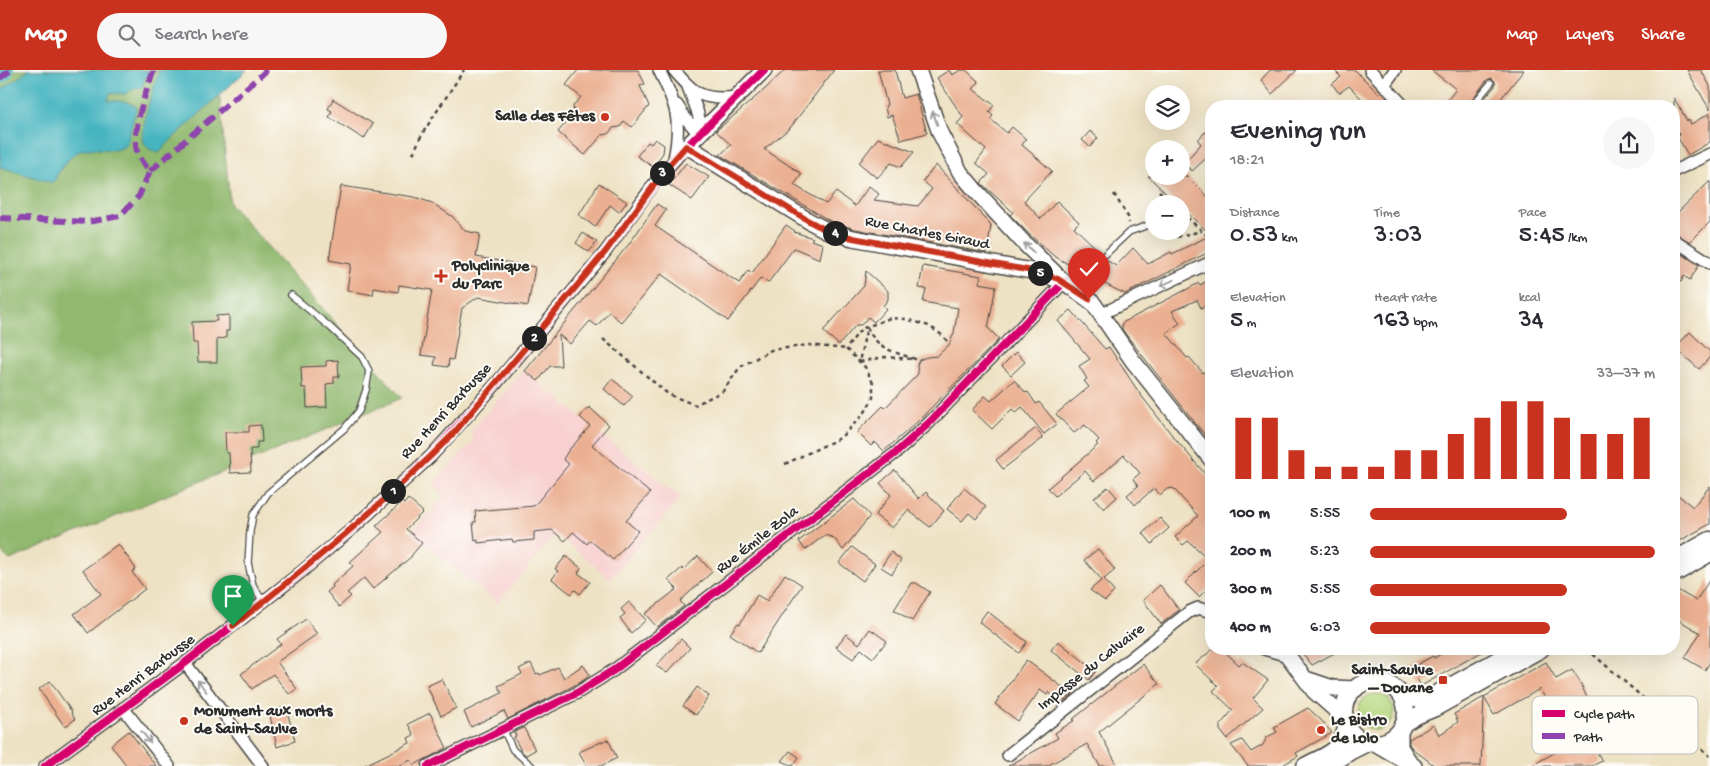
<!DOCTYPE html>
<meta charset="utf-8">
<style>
:root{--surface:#fff;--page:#f7f7f7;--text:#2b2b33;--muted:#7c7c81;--accent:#c8321e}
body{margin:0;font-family:"Gochi Hand",sans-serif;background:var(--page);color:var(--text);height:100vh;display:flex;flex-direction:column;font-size:19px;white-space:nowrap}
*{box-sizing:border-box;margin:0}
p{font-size:16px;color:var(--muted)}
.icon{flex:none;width:28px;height:28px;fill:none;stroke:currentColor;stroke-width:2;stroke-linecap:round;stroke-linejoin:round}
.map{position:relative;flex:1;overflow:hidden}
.side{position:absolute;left:1205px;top:30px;width:475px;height:555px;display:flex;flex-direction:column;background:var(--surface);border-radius:20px;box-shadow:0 5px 20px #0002}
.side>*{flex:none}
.fabs{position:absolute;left:1145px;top:15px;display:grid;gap:10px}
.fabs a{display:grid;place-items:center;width:45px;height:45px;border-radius:50%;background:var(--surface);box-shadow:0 5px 20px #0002;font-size:25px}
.pin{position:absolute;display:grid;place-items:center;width:42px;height:42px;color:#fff;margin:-51px -21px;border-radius:50% 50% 50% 0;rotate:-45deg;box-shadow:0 0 5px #0007}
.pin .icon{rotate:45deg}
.km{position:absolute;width:25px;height:25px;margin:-12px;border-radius:50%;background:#222;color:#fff;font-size:14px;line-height:25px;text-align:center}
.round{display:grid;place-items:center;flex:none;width:52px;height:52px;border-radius:26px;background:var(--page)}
.summary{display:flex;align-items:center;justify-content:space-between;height:85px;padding:0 25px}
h1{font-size:28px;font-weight:600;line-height:38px}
.figures{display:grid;grid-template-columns:repeat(3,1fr);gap:8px;height:85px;padding:5px 25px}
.figures div{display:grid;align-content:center}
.figures b{font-size:25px;font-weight:600}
.figures small{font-size:14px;font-weight:400}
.figures p{font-size:14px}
.chart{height:140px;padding:10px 25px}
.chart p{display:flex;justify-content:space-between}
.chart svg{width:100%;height:90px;margin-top:5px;stroke:var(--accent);stroke-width:6}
ul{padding:0 25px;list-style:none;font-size:16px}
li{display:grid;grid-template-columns:80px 60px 1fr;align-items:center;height:38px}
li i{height:12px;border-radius:6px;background:var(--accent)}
header{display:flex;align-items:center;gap:30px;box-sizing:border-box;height:70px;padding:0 25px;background:var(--accent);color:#fff}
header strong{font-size:24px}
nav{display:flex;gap:28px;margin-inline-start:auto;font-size:18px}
.search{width:350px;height:45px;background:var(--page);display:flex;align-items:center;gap:12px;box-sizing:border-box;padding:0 18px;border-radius:28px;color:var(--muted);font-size:19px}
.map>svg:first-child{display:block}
.built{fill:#f7d0cf}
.green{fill:#b6d880;stroke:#708256}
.forest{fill:#90b86e;stroke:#5e724c}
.water{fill:#45b4bf;stroke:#387075}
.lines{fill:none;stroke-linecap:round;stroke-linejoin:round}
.river{stroke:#45b4bf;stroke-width:25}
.building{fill:#ebb092}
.service-casing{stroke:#484642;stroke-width:8}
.minor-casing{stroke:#484642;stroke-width:14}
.tertiary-casing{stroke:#484642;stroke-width:18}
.secondary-casing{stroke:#484642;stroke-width:19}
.path{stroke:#484642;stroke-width:2.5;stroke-dasharray:4 4;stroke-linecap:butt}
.service{stroke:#fff;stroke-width:5.5}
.minor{stroke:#fff;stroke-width:11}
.tertiary{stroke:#fff;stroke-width:15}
.secondary{stroke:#fff;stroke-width:16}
.quiet{stroke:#8e44ad;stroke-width:6;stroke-dasharray:12 6;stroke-linecap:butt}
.cycleway-casing{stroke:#fdfcf7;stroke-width:11}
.cycleway{stroke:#d6006c;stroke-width:8}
.oneway{stroke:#a0a0a0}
.route-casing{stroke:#fff;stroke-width:10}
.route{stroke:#c8321e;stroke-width:6}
.poi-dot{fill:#c8321e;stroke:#fdfcf7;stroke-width:2}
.labels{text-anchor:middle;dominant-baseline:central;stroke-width:4;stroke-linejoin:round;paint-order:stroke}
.poi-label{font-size:16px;font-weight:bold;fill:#2b2b2b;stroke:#fdfcf7;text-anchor:start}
.street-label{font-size:16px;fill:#2b2b2b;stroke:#fdfcf7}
.key{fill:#fdfcf7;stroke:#bebdba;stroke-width:1}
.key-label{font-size:14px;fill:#2b2b2b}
</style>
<header>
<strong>Map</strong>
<div class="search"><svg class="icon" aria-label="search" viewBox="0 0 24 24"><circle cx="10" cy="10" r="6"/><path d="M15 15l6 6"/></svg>Search here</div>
<nav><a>Map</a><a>Layers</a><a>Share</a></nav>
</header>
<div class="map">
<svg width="1710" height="696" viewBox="0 0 1710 696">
<rect width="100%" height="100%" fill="#fdfcf7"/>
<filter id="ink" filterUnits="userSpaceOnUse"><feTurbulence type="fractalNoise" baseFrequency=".02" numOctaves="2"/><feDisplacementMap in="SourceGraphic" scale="10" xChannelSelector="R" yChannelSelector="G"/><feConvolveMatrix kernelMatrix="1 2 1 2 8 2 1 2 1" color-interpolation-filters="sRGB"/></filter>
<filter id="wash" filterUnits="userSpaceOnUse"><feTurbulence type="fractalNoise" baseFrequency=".0096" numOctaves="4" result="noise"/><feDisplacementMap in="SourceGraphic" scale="20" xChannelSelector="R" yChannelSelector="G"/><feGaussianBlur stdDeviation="1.12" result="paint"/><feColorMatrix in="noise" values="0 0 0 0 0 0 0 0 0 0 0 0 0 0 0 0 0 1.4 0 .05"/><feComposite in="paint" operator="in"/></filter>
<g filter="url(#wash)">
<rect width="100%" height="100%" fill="#eee2c4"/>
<!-- built -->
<path class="built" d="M524,300L601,364L681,428L610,509L556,464L498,533L411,464L445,425L434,414L458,386L473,372L471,361Z"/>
<!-- green -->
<path class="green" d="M1358 642a18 18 0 1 1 36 0a18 18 0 1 1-36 0Z"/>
<!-- forest -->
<path class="forest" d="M0,0H217L230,134L402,328L10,490L0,481Z"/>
<!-- water -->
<path class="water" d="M29,0H149L142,17L134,19L125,24L110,23L108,30L127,32L137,37L126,75C111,88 90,69 71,87C63,94 58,104 53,113L0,97V21Z
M160,0H247L172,69L159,83C154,81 146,79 144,72C140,57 154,15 160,0Z"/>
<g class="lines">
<!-- river -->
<path class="river" d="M0,1L1,0"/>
</g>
<g id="blocks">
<!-- building -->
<path class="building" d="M578,0H638L645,14L640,16L649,36L632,57L624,51L620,57L613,58L608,64L602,65L585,85L558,62L574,43L573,36L581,27L566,15Z
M785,0H834L790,58L764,79L802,104L794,115L826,134L836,122L855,136L869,116L879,124L874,130L918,136L932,119L923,111L936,95L991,155L987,183L855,159L830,151L720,85L731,75L716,61L765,19Z
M878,0H895L902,28L916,24L927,63L901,70L892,45L887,47L885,36L887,35Z
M949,0L952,5L961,0H966L979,12L973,19L994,35L989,42L993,46L990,49L1007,63L1012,57L1026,69L1022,75L1052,101L1024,131L1041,149L1057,131L1079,152L1074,157L1098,180L1094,184L1097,186L1082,202L1054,186L1031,166L1010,145L1013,142L981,113L989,104L976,93L986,80L957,54L963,47L937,8Z
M1270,0H1297L1272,24L1261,10Z
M1334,0H1355L1391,36H1369L1349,16L1339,23L1332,14L1341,7Z
M1431,0H1524L1495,36H1478L1495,16V11L1491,8L1487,10L1467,36H1443L1456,19Z
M1687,0H1701L1710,16V40Z
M1674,28L1687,51L1689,50L1691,54L1710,43V72L1688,85L1677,66L1679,65L1674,55Z
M333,29L373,54L364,69L329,47L332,41L328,39Z
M1090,61L1098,68L1090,77L1082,70Z
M1205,62L1209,66L1211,63V84L1192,101L1184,93L1201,74L1198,70Z
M878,68L914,82L901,97L891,93L877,108L859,93Z
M655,69L664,75L663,83L653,97L637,86L648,72L651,74Z
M686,93L709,107L692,130L669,115Z
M1148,106H1187L1211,130V181L1125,224L1091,207L1106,190L1116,196L1133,178L1148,194L1171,182L1172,184L1211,165L1181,137V134H1177Z
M1710,111V152L1690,172L1674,163V146Z
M599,113L627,132L619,142L610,135L595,157L579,145Z
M341,116L414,127L432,133L453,147L465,161L480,164L476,187L535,197L528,236L478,227L462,238L453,290L449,289L448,297L434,295L436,287L421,285L432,220L399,215L398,222L374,218L373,225L347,220L351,194L329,190Z
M657,134L666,140L655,156L739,213L748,200L752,203L786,155L795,161L794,162L813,168L811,170L823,174L820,189L794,178L768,213L761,208L728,251L661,204L621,252L609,242L597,256L590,251L570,274L559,265L561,296H550L538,311L525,301L629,174Z
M583,163L597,172L589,182L576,173Z
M1674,179L1699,195L1690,210L1684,206L1681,212L1674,207Z
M923,196L981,206L979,213L996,216L988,258L999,269L917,352L884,381L875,372L871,376L857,362L883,336L885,338L918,304L917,295L919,290L927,287L937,286L949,275L954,263L958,238L923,232L926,219L919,218Z
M866,201L888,221V229L883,236L886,239L874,252L868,247L861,255H856L839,275L823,261L864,216Z
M1211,209V233L1201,238L1197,230L1172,241L1180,253L1166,263L1187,288L1189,287L1203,303L1206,301L1211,309V373L1127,266L1122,259V253L1199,213L1200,215Z
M1071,240L1105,279L1109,277L1140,324L1172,365L1211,411V515L1199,527L1185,513L1209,489L1188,471L1183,475L1175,467L1198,446L1173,418L1167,419L1160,425L1154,418L1135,435L1127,425L1138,416L1133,409L1140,403L1124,385L1094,411L1085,401L1055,426L1048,418L1098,375L1096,373L1099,370L1085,355L1074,363L1056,344L1089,317L1084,311L1087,309L1079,296L1090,289L1058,251Z
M229,245V261H226V268L217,269V292H198L197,273H193L192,252L217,251L216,246Z
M1690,262L1710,282V287L1699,299L1675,278Z
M1016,282L1025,292L1011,305L1002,296Z
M338,290L339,307H334V313L326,314L327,337L307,338L306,318H302L301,297L326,296V291Z
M612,309L633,326L624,336L604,319Z
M1014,310L1026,323L1028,322L1036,334L1039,332L1057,354L1044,364L1022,337L1015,343L1012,339L992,359L972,340L985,326L991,331Z
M589,337L609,355L592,375L650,423L626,451L638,461L613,490L590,470L587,474L573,462L565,471L552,460L534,462V470L513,472L512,469L478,473V470L475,471L473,452H476L475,441L534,436L569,394L563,389L570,378H571L590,356L580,347Z
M261,355L262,372H257V379H250L251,402L230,403L229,383H226L225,362H249V356Z
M1036,358L1043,368L1003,399L996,390Z
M895,400L919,429L926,422L944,441L930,457L908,440L892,458L875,445L891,425L880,413Z
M1710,416V454L1674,474V422L1693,437Z
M1108,417L1117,427L1104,439L1094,428Z
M964,418L986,437L976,449L969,443L962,451L947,439Z
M408,429L423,442L406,459L422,473L411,486H412L373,519L364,508L347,523L351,526L339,537L327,522L333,517L332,515L353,496L350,492L383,462L376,456L402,432L404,434Z
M854,429L870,446L843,480L834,468L825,465L805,480L799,471Z
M1160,448L1169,458L1152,474L1143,463Z
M118,474L136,499L132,502L145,519L88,563L74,544L101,524L83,500Z
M852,477L875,494L863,511L839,493Z
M1098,479L1115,500L1104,509L1114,522L1105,531L1090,520L1102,510L1084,490Z
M891,482L901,490L892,504L881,497Z
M566,486L581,498L578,503L590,512L580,524L575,520L571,524L552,509L558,501L555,499Z
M698,486L712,502L680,531L684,536L657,557L645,544L677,519L668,510L682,498L683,500Z
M785,504L802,515L758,583L730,564L738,553L740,554L757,525L767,531Z
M1710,509V592L1705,600L1685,588L1700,563L1674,547V518L1696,531Z
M911,513H916L930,522L912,551L894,540Z
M1160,515L1179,540L1161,554L1143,530Z
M629,532L646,550L631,563L620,548L625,544L621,539Z
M987,541L1027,572L1019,583L979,552Z
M306,549L317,564L277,592L297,619L289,624L273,604L252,619L241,604L281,574L277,569Z
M870,559L887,571L873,588L861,579L853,589L836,577L846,564L859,574Z
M681,569L690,578L667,603L656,596Z
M1058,571L1096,601L1089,610L1051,580Z
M1213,579H1222L1239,595L1242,592L1268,610L1253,628L1263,638L1227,669L1220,660V655L1233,640L1213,621L1218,616L1195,594Z
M1299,579H1342L1312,595Z
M1450,579H1487L1421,616L1411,598L1433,586L1434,588Z
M1026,590L1065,619L1068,617L1073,624L1060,634L1049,622L1047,625L1040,620L1018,651L995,634Z
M1546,592L1556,609L1572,600L1580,612L1595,646L1600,643L1606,652L1587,664L1602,691L1592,696H1531L1570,674L1540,619L1494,645L1484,627Z
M531,593L536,604L539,603L540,605L558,597L564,608L583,595L590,605L581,612L508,649L504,641L471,657L464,642L502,623L498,616L522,604L519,599Z
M1143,594L1159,614L1099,662L1118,696H1100L1087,674L1047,696H1008L1058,668L1055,663L1075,650L1073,649Z
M442,609L456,638L441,646L427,616Z
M50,611L72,642L71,643L75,649L65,657L39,619Z
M697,617L709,626L696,645L683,636Z
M1484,627L1481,696H1435L1413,679L1409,674V669L1434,655L1439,665L1458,652L1454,644Z
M286,637L295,671L277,677L269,641Z
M1308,638L1321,650L1332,663L1296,683L1298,686L1281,696H1248L1231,675L1242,670L1251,682L1263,675L1267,667L1277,662L1274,657Z
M430,643L447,678L414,695L411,690L398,696H363L410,673L408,668L414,665L408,654Z
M524,658L535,680L526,685L521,681L514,667L516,666L514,662Z
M129,661L156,696H127L111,675Z
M608,669L617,688L601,696H587L579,682Z
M790,681L799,687L793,696L782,691Z"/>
</g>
</g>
<g filter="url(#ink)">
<use href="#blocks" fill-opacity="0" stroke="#484642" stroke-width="1"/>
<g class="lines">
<!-- service casing -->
<g class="service-casing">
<path id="service" d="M1472,36L1491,13
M1075,219L1094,195L1129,162L1154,153
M263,532L253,515L248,493L250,461L253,445L268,423L344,359L359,341L366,320L369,301L362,287L330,257L291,225
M503,659L513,680L532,696"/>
</g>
<!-- minor casing -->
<g class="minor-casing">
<path id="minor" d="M659,0C676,34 682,50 674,89
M674,0C694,24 703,31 736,27
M1370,0L1404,36
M1384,15L1395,0
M688,17L697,40L702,61
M677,35L686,49L699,64
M1674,101L1710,84
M1674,170L1710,193
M1101,244L1211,192
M1264,579L1288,586
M185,593L263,696
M123,638L169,696
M1008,685L1189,542L1198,538L1211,542
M45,696L185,593L300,503L353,458L431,386L495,315L606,181L659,107L687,76
M428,696L577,623L614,600L898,381L930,352L1064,212"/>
</g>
<!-- tertiary casing -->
<g class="tertiary-casing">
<path id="tertiary" d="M764,0L687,76L809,151L826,160L853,168L1037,202L1064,212
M918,0L940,63L960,102L976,121L1023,172L1064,212L1093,233L1133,291L1211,389
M1283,579L1314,621L1346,649
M1306,609L1333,618L1356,619
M1400,661V677L1409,691
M1373,672L1414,696"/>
</g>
<!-- secondary casing -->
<g class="secondary-casing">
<path id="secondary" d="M1674,490L1710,470
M1674,504L1710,483
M1344 642a31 31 0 1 1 62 0a31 31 0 1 1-62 0Z
M1401,625L1416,629L1429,628L1517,579
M1404,653L1416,646L1435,638L1541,579
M1305,696C1329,683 1342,683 1347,653
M1329,696L1351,681L1369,672"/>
</g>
<!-- path -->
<path class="path" d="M413,84L422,64L464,0
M1159,121L1173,134
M1114,124L1128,147L1129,153
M1181,142L1211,169
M1177,167L1202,161
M867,257C878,280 892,281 915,289L884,287L859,292Z
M603,269L668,324L695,335L723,321L740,297L771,280L809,275L846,279
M785,394L840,368L864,344L873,328V313L865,297L846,279L861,259L890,248L906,249L929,256L942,265L948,272
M1587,579L1710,686"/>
<!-- service -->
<use href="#service" class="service"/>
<!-- minor -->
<use href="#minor" class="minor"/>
<!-- tertiary -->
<use href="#tertiary" class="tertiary"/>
<!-- secondary -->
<use href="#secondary" class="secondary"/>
<!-- quiet -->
<path class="quiet" d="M0,8L11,0
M150,101L267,0
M0,148L88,152L120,146L139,126L150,101C146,96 141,91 138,85C130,63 146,21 154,0"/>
<!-- cycleway casing -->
<g class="cycleway-casing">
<path id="cycleway" d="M45,696L185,593L300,503L353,458L431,386L495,315L606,181L674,89L764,0
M428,696L577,623L614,600L898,381L930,352L1064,212"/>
</g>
<!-- cycleway -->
<use href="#cycleway" class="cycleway"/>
</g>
<!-- one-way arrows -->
<defs><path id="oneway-shaft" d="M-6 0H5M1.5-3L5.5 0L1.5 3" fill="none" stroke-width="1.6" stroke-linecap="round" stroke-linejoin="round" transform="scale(1.25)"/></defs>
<g class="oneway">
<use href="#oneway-shaft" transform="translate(935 48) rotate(-109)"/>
<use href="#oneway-shaft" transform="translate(1029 178) rotate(-135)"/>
<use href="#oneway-shaft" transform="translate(1167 213) rotate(155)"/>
<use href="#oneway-shaft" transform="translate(202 616) rotate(-127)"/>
<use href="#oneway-shaft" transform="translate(146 667) rotate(52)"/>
</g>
</g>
<g class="lines" filter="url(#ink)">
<!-- route casing -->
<g class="route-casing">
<path id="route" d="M233,556C310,495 385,433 454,363L606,181L665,100L686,76L809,151L826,160L853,168L1038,202L1058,209L1089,229"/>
</g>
<!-- route -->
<use href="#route" class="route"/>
</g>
<!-- markers -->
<g class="poi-dot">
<circle cx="605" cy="47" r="5"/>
<path d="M438.5 198.5h5v5h5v5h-5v5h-5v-5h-5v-5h5z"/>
<rect x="1438" y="605" width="10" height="10" rx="2.5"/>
<circle cx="184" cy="651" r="5"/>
<circle cx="1321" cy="660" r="5"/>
</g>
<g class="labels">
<!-- poi labels -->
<g class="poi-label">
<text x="595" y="47" text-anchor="end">Salle des Fêtes</text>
<text x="452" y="197">Polyclinique<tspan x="452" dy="18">du Parc</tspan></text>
<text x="1433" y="601" text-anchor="end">Saint-Saulve<tspan x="1433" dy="18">– Douane</tspan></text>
<text x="194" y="642">Monument aux morts<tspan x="194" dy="18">de Saint-Saulve</tspan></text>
<text x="1331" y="651">Le Bistro<tspan x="1331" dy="18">de Lolo</tspan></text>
</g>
<!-- street labels -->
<g class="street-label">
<text transform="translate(927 164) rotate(11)">Rue Charles Giraud</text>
<text transform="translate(447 342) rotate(-47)">Rue Henri Barbusse</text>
<text transform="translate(758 471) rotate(-38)">Rue Émile Zola</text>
<text transform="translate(1092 598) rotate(-38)">Impasse du Calvaire</text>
<text transform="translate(144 606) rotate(-37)">Rue Henri Barbusse</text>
</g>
</g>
<!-- legend -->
<rect x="1532" y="626" width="166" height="58" rx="8" class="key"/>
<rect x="1542" y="640" width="23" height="7" fill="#d6006c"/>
<rect x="1542" y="663" width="23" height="6" fill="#8e44ad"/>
<g class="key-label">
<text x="1574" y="648">Cycle path</text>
<text x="1574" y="671">Path</text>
</g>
</svg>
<div class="fabs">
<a><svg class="icon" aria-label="layers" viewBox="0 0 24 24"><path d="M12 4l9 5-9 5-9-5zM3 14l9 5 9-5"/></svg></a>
<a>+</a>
<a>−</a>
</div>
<div class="pin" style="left:233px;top:556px;background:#1e9e55"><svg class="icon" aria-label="arrive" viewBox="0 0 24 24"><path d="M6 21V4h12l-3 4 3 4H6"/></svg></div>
<div class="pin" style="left:1089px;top:229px;background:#d93025"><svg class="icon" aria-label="check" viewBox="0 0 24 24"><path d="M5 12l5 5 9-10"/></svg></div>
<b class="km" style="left:393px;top:421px">1</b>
<b class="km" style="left:534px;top:268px">2</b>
<b class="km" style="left:662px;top:103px">3</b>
<b class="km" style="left:835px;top:163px">4</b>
<b class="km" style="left:1040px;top:203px">5</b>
<section class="side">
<div class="summary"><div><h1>Evening run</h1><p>18:21</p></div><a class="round"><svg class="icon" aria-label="share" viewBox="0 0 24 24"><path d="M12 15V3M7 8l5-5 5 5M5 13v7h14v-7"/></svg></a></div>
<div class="figures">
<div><p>Distance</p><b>0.53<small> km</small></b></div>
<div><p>Time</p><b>3:03</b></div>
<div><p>Pace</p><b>5:45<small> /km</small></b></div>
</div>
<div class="figures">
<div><p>Elevation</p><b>5<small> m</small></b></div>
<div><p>Heart rate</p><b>163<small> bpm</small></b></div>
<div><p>kcal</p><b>34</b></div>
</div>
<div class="chart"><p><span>Elevation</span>33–37 m</p>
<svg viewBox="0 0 160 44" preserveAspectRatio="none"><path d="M5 44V14M15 44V14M25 44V30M35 44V38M45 44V38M55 44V38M65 44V30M75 44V30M85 44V22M95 44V14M105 44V6M115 44V6M125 44V14M135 44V22M145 44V22M155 44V14"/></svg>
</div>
<ul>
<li><b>100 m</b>5:55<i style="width:69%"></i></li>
<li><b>200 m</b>5:23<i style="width:100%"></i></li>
<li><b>300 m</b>5:55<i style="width:69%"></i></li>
<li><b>400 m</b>6:03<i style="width:63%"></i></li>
</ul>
</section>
</div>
